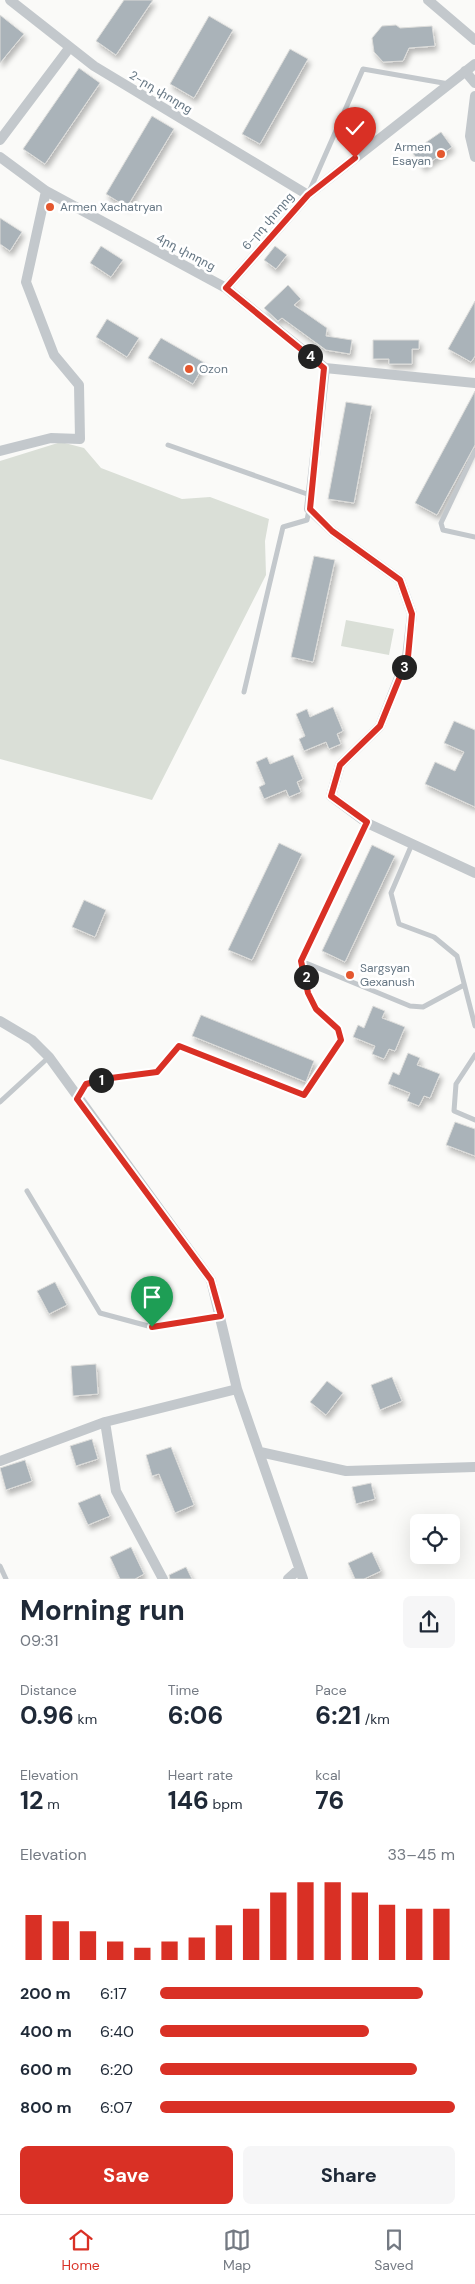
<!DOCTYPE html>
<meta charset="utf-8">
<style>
:root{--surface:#fff;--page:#f6f6f7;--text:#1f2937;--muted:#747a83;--line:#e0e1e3;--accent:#d93025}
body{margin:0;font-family:"DM Sans","Noto Sans Armenian",sans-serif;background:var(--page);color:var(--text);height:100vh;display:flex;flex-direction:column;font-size:19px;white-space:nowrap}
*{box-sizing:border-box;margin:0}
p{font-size:16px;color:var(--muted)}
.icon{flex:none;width:28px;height:28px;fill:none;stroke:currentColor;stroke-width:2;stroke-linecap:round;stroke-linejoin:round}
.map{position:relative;height:1579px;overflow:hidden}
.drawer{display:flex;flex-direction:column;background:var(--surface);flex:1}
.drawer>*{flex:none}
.controls{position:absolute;left:410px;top:1514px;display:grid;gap:10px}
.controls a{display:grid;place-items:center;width:50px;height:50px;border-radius:8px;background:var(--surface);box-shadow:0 5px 20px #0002;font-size:25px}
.pin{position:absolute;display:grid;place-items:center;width:42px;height:42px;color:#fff;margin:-51px -21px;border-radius:50% 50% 50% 0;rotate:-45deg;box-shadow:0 0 5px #0007}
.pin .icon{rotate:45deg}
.km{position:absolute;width:25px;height:25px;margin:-12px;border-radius:50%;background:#222;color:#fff;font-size:14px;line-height:25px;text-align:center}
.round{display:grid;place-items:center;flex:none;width:52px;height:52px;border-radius:8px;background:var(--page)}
.summary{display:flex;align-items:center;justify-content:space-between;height:85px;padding:0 20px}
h1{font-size:28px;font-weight:700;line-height:38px}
.stats{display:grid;grid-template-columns:repeat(3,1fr);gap:8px;height:85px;padding:5px 20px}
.stats div{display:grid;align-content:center}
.stats b{font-size:25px;font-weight:700}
.stats small{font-size:14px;font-weight:400}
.stats p{font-size:14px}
.chart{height:140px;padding:10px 20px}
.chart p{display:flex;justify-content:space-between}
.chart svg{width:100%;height:90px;margin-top:5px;stroke:var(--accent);stroke-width:6}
.primary-button{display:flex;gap:10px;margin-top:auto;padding:10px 20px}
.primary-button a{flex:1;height:58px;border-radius:8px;background:var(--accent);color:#fff;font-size:20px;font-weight:700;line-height:58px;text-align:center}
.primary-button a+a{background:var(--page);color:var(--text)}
ul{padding:0 20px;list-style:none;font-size:16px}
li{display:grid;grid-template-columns:80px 60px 1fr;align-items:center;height:38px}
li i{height:12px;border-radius:6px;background:var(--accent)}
.tab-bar{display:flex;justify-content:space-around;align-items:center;height:70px;border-top:1px solid var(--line);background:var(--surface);font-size:14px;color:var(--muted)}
.tab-bar a{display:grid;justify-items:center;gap:2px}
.tab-bar .selected{color:var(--accent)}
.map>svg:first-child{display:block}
.green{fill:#dadfd7}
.building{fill:#aab3b9;stroke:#dcdcda;filter:url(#shadow)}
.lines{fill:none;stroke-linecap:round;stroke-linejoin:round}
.service{stroke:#c3c8cc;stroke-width:5}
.minor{stroke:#c3c8cc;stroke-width:10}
.route-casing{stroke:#fff;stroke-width:10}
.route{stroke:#d93025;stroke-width:6}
.poi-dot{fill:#e4572e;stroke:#fff;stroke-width:2}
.labels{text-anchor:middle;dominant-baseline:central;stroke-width:5;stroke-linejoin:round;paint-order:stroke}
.street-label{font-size:12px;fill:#657683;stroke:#fff}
.poi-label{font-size:12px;fill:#657683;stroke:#fff;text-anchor:start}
</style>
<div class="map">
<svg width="475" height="1579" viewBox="0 0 475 1579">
<defs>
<filter id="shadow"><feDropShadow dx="2.5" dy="4.5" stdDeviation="2.5" flood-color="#0004"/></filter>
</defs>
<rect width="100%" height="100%" fill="#fafaf8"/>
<!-- green -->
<path class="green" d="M61,442L84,448L101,468L182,499L210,497L269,519L265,541L266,575L152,800L0,759V461Z
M346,620L394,629L389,655L341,646Z"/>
<!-- building -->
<path class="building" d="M124,0H153L116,55L96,41Z
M0,15L24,34L0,63Z
M209,16L233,30L194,98L170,84Z
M396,25L400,28L432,26L435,46L409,48L403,61L383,62L374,52L372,38L382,26Z
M290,49L308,59L260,144L242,134Z
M79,68L100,83L45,164L23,149Z
M152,116L174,129L127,207L106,194Z
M441,132L452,147L423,167L412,152Z
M0,218L22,232L10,251L0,244Z
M101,246L123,260L111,277L90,263Z
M275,246L287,255L276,269L264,260Z
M288,285L301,299L294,305L327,328L326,336L352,340L350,354L326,350L282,318L278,321L264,308Z
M475,301V356L471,362L448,349Z
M107,319L139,338L127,357L96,337Z
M161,338L205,363L193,384L148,358Z
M373,340H419V349H412V364H389V359H373Z
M475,391V445L437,515L415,503Z
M346,402L372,406L354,503L328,499Z
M314,556L335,560L313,662L291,657Z
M333,707L343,731L337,734L341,744L329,749L326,742L304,751L299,739L305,736L296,714L307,709L310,717Z
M454,721L475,730V807L425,784L435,762L455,771L464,752L444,743Z
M293,755L303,779L297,782L301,792L289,797L286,790L264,799L259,787L265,784L256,762L267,757L270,764Z
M279,843L302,854L252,960L228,950Z
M372,845L395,856L345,962L322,951Z
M84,900L106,910L95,937L72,927Z
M373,1006L385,1011L382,1018L405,1027L395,1051L389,1049L384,1059L372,1054L375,1046L353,1037L358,1025L364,1028Z
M201,1015L314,1061L306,1082L192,1036Z
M408,1053L420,1058L417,1065L440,1074L430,1098L424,1096L419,1106L407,1101L410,1093L388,1084L393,1072L399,1075Z
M455,1122L475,1129V1156L446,1145Z
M55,1282L67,1305L49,1314L37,1291Z
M96,1364L98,1394L73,1396L71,1366Z
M392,1377L402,1401L380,1410L371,1385Z
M327,1381L343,1393L326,1415L310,1402Z
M92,1439L98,1459L76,1466L70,1446Z
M171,1447L194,1505L175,1513L159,1474L152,1476L146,1455Z
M25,1460L32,1481L6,1490L0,1468Z
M371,1483L375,1499L356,1504L352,1487Z
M100,1494L110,1516L88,1525L78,1503Z
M131,1547L144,1574L135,1579H120L110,1557Z
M372,1552L381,1571L364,1579H355L348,1563Z
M186,1567L192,1579H170L169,1575Z"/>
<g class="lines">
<!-- service -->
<path class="service" d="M309,192L363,69L449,84
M168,445L310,495
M475,451L441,523L443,530L475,537
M244,692L283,527L307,520L309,510
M412,844L391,893L399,924L434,937L457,956L475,1026
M301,961L410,1006L423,1007L464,985
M475,1055L456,1084L454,1111L475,1120
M78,1097L85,1084L111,1078L157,1072L179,1046L304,1095L341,1040L338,1029L316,1009L308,993L301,961L367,823
M0,1102L49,1057
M27,1191L100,1313L152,1327L221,1316
M0,1566L6,1579"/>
<!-- minor -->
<path class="minor" d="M10,0L94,66L308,195
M428,0L475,40
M465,71L475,83
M475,96L470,136L475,157
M0,140L70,47
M0,157L46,191L226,288L325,368L475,383
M226,288L308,195L475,64
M325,368L309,509L332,531L400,580L412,614L407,657L380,726L340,765L331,796L367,823L475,873
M0,451L51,438L80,439L79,385L54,355L26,282L46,191
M0,1021L32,1040L49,1057L211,1280L237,1389L303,1579
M105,1422L116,1491L163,1579
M260,1452L346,1471L475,1467
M0,1461L105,1422L237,1389
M288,1579L298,1570"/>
</g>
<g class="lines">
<!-- route casing -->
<g class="route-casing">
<path id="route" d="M152,1327L221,1316L211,1280L77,1099L86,1084L111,1078L157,1072L179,1046L304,1095L341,1040L338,1029L316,1009L308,993L301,961L367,822L331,796L340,765L380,726L408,657L412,614L400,580L332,531L310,509L324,368L226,288L308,195L355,158"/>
</g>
<!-- route -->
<use href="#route" class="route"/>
</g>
<!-- markers -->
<g class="poi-dot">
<circle cx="441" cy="154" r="5"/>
<circle cx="50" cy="207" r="5"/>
<circle cx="189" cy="369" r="5"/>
<circle cx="350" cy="975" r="5"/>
</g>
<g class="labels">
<!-- street labels -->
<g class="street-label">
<text transform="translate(161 92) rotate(31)">2-րդ փողոց</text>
<text transform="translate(268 221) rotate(-49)">6-րդ փողոց</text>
<text transform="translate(186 252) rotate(28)">4րդ փողոց</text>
</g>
<!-- poi labels -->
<g class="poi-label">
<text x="431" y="147" text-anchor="end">Armen<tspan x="431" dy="14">Esayan</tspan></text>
<text x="60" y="207">Armen Xachatryan</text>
<text x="199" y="369">Ozon</text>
<text x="360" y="968">Sargsyan<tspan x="360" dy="14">Gexanush</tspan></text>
</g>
</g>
</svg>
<div class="controls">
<a><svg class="icon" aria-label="locate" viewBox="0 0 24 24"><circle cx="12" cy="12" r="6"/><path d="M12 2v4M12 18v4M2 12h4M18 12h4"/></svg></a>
</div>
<div class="pin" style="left:152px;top:1327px;background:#1e9e55"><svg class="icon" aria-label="arrive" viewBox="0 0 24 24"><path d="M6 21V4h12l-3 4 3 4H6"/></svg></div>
<div class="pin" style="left:355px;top:158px;background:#d93025"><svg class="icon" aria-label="check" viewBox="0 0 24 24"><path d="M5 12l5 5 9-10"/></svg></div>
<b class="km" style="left:101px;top:1080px">1</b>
<b class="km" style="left:306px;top:977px">2</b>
<b class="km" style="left:404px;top:667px">3</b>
<b class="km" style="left:310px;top:356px">4</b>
</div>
<section class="drawer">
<div class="summary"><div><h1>Morning run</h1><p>09:31</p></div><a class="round"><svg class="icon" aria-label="share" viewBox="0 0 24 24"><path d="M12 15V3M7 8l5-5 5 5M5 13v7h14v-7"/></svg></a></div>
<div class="stats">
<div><p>Distance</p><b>0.96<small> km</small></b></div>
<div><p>Time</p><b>6:06</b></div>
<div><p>Pace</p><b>6:21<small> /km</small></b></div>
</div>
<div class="stats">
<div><p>Elevation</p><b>12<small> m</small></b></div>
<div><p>Heart rate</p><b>146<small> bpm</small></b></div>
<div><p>kcal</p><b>76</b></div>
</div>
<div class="chart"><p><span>Elevation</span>33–45 m</p>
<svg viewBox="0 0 160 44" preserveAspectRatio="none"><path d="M5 44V22M15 44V25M25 44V30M35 44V35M45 44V38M55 44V35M65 44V33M75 44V27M85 44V19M95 44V11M105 44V6M115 44V6M125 44V11M135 44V17M145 44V19M155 44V19"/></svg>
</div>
<ul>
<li><b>200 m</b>6:17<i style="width:89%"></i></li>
<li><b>400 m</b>6:40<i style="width:71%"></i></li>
<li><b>600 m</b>6:20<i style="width:87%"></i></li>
<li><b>800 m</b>6:07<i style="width:100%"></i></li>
</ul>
<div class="primary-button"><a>Save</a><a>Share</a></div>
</section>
<nav class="tab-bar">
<a class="selected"><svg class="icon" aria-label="home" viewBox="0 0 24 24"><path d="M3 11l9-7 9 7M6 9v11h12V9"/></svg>Home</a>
<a><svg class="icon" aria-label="map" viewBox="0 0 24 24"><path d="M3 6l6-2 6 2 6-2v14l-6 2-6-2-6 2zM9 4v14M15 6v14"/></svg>Map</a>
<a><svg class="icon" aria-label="saved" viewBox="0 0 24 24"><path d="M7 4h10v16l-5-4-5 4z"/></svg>Saved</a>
</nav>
